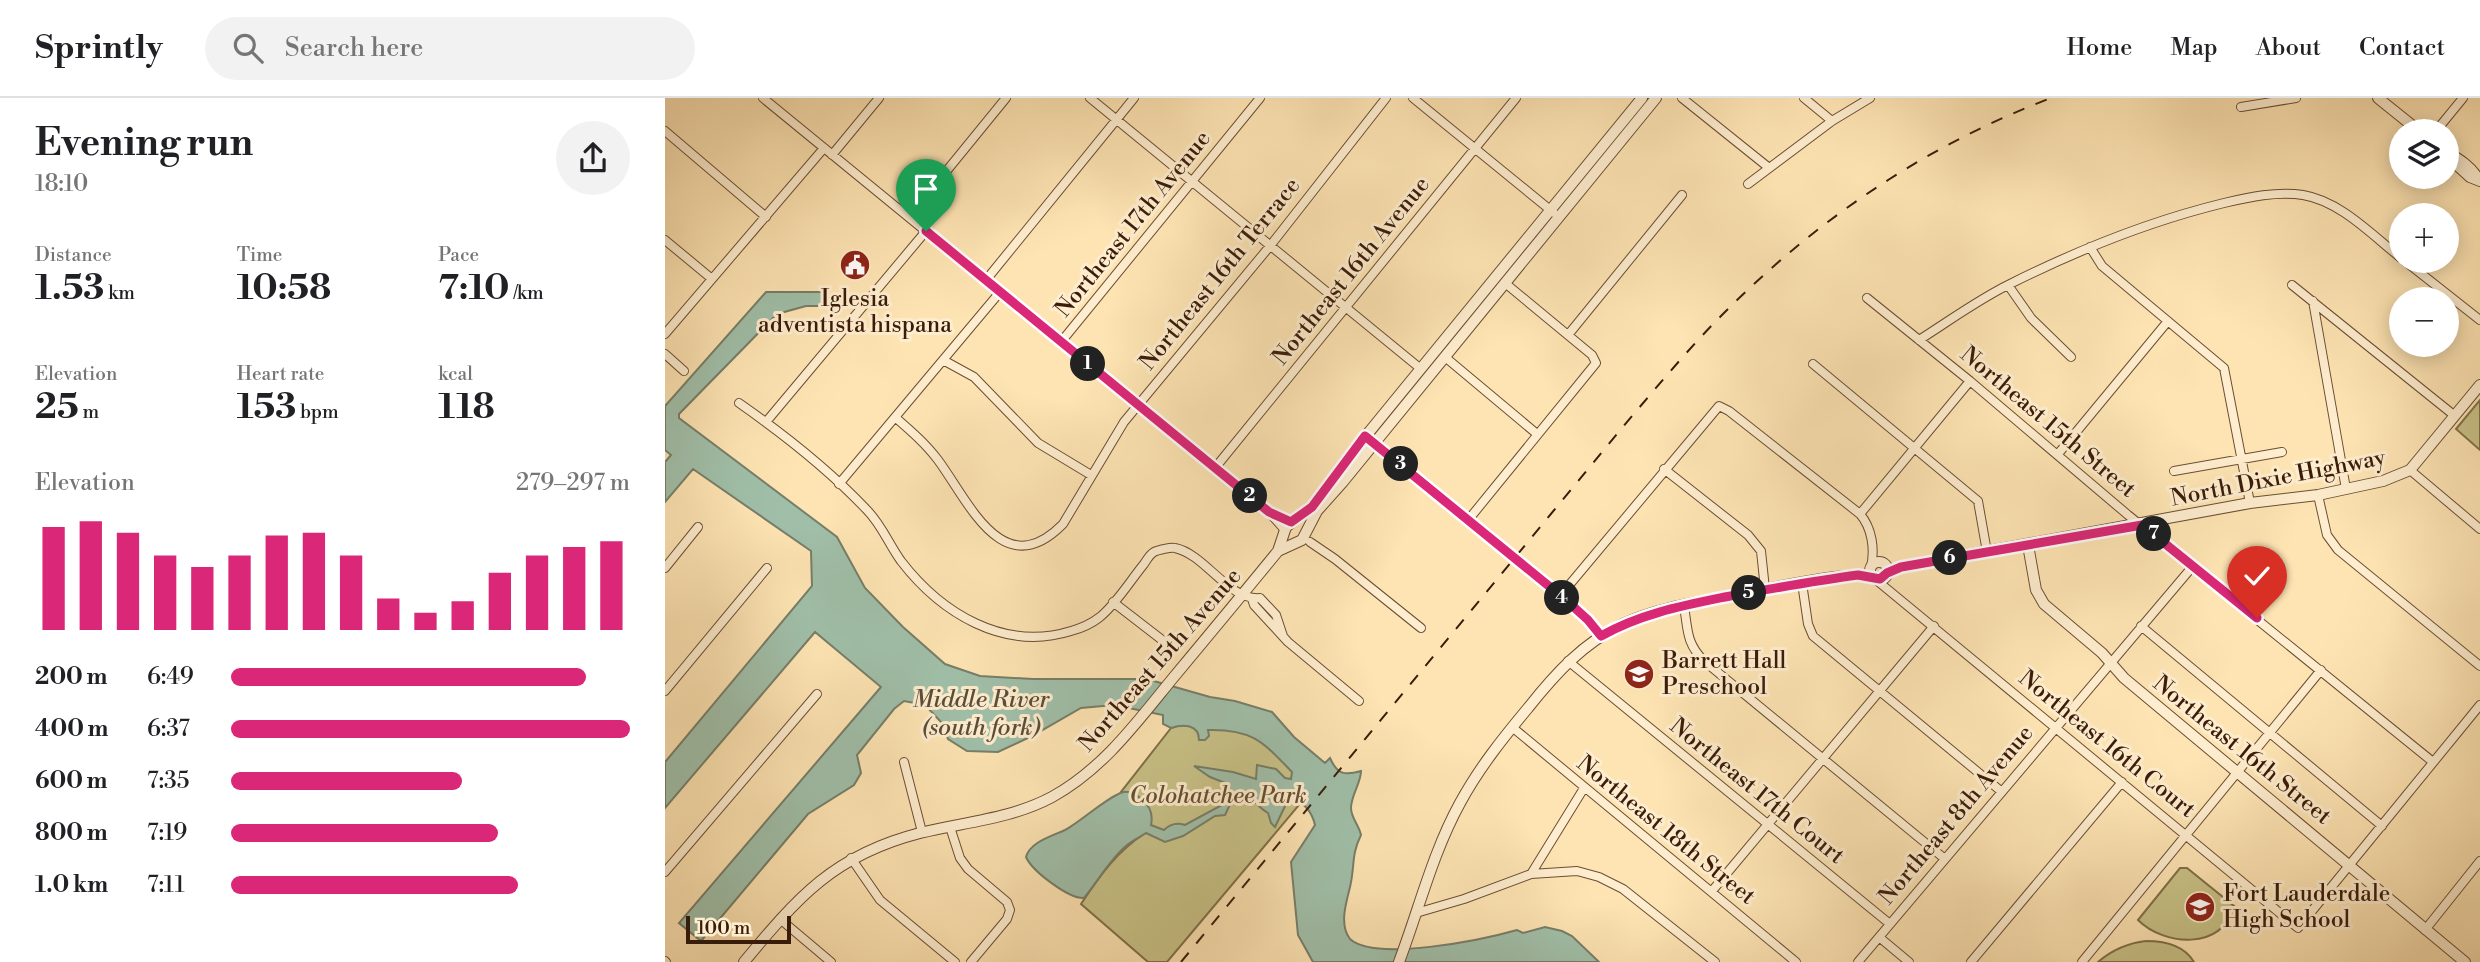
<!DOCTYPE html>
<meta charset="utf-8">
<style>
:root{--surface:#fff;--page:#f2f2f2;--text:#202124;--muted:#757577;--line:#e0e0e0;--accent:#db2777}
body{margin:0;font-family:"Libre Bodoni",serif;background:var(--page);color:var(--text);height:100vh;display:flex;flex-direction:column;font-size:26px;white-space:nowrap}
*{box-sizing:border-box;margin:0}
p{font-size:23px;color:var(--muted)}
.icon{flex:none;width:38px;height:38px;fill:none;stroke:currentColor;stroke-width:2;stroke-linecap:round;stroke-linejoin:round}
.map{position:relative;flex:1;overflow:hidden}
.details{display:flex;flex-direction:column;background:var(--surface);width:665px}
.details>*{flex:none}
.tools{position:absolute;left:1724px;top:21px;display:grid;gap:14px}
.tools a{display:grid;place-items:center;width:70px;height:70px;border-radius:50%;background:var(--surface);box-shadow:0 4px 18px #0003;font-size:35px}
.scale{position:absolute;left:21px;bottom:18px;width:105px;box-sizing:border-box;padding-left:7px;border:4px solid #3a1c0a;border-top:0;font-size:19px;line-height:24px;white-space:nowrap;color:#3a1c0a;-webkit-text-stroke:5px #feedce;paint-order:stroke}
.pin{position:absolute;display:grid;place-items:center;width:60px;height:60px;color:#fff;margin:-72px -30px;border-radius:50% 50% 50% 0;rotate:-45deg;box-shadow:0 0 7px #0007}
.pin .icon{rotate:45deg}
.km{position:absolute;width:35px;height:35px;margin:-18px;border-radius:50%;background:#222;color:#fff;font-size:19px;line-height:35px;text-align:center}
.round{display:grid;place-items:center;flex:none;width:74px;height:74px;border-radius:37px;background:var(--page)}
.headline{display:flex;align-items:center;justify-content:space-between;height:119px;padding:0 35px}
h1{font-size:38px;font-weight:700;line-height:52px}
.figures{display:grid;grid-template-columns:repeat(3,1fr);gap:10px;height:119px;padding:7px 35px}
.figures div{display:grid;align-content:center}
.figures b{font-size:35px;font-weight:700}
.figures small{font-size:19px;font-weight:400}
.figures p{font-size:19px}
.chart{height:196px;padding:14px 35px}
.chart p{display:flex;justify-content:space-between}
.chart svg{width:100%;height:126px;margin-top:7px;stroke:var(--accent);stroke-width:6}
ul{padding:0 35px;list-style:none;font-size:23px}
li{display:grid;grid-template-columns:112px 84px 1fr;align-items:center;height:52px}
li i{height:18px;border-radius:9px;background:var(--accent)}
header{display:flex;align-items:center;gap:42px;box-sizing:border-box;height:98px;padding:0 35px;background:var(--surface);border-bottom:2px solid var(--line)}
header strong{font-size:33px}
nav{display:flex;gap:38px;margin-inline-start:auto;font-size:24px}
.search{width:490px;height:63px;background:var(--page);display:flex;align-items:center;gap:18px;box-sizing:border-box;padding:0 24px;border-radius:38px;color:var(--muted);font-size:26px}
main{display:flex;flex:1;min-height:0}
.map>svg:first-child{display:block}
.green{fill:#c8c287;stroke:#816f48;stroke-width:2}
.water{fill:#a0bfa9;stroke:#777e69;stroke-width:2}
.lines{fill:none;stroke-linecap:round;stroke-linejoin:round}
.minor-casing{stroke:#6b4e34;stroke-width:10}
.tertiary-casing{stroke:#6b4e34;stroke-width:12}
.minor{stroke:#feedce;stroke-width:8}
.tertiary{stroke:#feedce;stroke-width:10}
.rail{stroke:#3a1c0a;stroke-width:2;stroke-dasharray:12 12;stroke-linecap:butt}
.route-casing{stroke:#fff;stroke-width:14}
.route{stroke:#db2777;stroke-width:9}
.labels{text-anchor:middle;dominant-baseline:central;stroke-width:6;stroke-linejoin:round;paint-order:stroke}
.street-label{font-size:23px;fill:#3a1c0a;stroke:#feedce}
.poi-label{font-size:23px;fill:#3a1c0a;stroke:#feedce;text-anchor:start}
.park-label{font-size:23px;font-style:italic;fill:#654e30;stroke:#feedce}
.water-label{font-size:24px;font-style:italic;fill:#594d3a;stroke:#feedce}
</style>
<header>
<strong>Sprintly</strong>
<div class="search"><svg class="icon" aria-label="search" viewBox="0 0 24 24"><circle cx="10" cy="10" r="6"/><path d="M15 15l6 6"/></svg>Search here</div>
<nav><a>Home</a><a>Map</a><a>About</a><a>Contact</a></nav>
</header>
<main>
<section class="details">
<div class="headline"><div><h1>Evening run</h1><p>18:10</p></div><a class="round"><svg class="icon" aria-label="share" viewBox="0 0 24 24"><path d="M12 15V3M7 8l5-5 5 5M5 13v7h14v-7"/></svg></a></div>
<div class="figures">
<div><p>Distance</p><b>1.53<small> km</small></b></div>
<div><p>Time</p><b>10:58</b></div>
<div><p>Pace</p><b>7:10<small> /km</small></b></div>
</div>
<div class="figures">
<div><p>Elevation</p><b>25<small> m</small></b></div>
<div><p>Heart rate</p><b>153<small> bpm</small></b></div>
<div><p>kcal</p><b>118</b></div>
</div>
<div class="chart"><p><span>Elevation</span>279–297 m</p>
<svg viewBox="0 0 160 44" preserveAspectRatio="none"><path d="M5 44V8M15 44V6M25 44V10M35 44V18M45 44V22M55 44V18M65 44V11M75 44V10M85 44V18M95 44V33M105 44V38M115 44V34M125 44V24M135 44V18M145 44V15M155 44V13"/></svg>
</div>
<ul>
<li><b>200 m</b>6:49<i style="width:89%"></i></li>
<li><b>400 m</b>6:37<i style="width:100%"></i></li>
<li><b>600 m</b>7:35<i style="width:58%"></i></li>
<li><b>800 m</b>7:19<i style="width:67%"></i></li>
<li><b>1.0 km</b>7:11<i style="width:72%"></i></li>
</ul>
</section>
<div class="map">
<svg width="1815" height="864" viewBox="0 0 1815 864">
<rect width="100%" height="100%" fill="#fee4b3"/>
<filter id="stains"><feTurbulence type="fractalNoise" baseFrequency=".00286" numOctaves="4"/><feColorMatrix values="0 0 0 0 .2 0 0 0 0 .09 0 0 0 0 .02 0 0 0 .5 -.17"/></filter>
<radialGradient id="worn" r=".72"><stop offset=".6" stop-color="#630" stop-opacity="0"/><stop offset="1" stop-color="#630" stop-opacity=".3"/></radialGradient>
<!-- green -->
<path class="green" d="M1815,302V352L1791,331Z
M515,627L575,630L605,640L635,673L639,701L502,864H483L416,806C435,777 452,753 482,734L481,704L468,695L456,694L506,630Z
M1515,770H1522L1569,808C1558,853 1499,848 1473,822Z
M1481,843C1500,843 1519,847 1529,864H1433C1447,852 1463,845 1481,843Z"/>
<!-- water -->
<path class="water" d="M101,194H159L162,197L157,208H141L112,216L14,316V320L172,439L200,490L238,529L280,566L315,578L368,581H482L545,599L570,603L607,614L629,639L660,665L665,660C672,676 679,678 696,673C696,685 686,697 686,710C686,720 694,727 696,737C686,757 690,768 685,789C681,805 674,827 685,841C710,864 817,842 852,832L858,835L880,829L897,833L907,838L934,864H648L633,837L626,764L650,727C647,714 640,705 627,700L622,704L610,729L606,725L603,715C594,710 589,702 580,695L570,696L560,717L550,718L518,738L500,744L481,735C475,739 468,742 462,747C445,761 433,783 419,800C404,801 367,773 361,759C365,744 387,738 400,732C415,724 446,696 459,694C466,693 473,698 478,703C486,709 488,717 486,727L499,732C505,726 511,724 520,727L557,707L562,698L559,692L563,686L545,679L529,668L568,674L591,681L592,667L611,671L620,680L626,681L627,674C598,644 588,631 543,632L544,638L540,642H534C534,626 518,626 506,630L498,626V617L449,607L416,610L367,638L333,654L302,653L283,641L277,625L260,607L239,603L229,611L192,657L196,675L189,687L143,716L36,843L14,825L216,589L150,534L0,710V664L147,488L146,453L28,371L0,404V364L6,357L0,352V308Z"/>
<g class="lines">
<!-- minor casing -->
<g class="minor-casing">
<path id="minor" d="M98,0L604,414
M425,0L756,271
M748,0L889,115
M1017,0L1103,69
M1139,0L1167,23
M1576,9L1631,0
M0,33L101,119
M1771,33L1798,0
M167,57L214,0
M1083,86L1167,23L1205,0
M244,119L341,0
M0,142L47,181
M1425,149L1437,168L1559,270L1585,405
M1740,163L1815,222
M321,182L469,0
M1343,187L1366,220L1406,259
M1627,187L1790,318
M1202,200L1305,283L1463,417L1768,664
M1648,203L1681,391
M0,236L159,50
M903,237L1017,97
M1254,242C1284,223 1314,201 1345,186C1413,152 1485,123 1559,105C1584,99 1612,93 1638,97C1675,103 1707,137 1736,160
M396,244L595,0
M0,256L19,273
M780,259L872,336
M278,262L309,279L373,345L426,377
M1148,266L1313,403L1322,454
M74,305C117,335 165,373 201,411C217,427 223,445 236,463C276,515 339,554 406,533C417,530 426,526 435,519C452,505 465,483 479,466C481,463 485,456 489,454C493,452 506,449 510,450C540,456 564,503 595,500L611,517L618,538
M231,320C246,333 261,346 273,362C304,404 338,487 398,426L459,324L605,148L721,0
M101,324L261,133
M1393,356L1503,223
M550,370L851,0
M999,371L1083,437L1096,453L1100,491
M1745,372L1815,431
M1509,373L1617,354
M174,386L335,194
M1653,397L1662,437L1673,452L1815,568
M1195,416L1305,283
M804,421L931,265L927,257L840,185
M620,432L604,414L627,424
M645,444L670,461L756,530
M0,470L33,429
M1210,481L1633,830L1815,607
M1137,485L1143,526L1148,538L1337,694
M895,498L1054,308L1064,313L1195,416C1207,430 1210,451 1206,469
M587,501L589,507L623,544L694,603
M448,504L501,545
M1019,508C1023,532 1021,545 1039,563L1280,761
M1476,528L1717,728
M903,563L1225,826
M0,593L102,470
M847,629L1131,864
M239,664L257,734
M285,729L295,760L303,771L342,804L345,812L342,821L306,864
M186,760L215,802L290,864
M0,774L152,596
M866,776L919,690
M1047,793L1269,528
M751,815L799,801L866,776L912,773L934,779L958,791L1050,864
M115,821L166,864
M1760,832L1815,763
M1214,839L1244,864
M0,863L1,864
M1193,864L1528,468
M1306,864L1457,684
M1417,864L1656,572"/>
</g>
<!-- tertiary casing -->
<g class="tertiary-casing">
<path id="tertiary" d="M1713,0L1754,33
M1782,54C1794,61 1807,69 1813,81
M1782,58L1805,79L1815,83
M705,342L901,502L923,522L936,538
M1363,447L1371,492L1379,506L1437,555L1459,580L1800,864
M613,453L637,442L652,413L677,385L991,0
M1205 473a9 9 0 1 1 18 0a9 9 0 1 1-18 0Z
M1222,475L1236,469L1585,405L1653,397L1718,383L1745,372L1815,287
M79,864C133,799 169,757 255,735C299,724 346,721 387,699C438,671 472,624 508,580C543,538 578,496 613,453L621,429L647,409L682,361L977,0
M734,864C754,811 768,754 795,705C814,670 838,640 863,610C890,576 918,545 958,526C996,508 1041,503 1082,495C1108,490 1185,472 1208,479"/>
</g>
<!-- minor -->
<use href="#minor" class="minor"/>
<!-- tertiary -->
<use href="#tertiary" class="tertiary"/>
<!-- rail -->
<path class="rail" d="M516,864L956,331C992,289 1027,246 1066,208C1158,117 1265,46 1386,0"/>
</g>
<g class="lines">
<!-- route casing -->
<g class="route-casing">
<path id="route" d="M261,133L604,414L626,424L647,409L700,338L901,502L923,522L936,538C975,516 1016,508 1060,499C1104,491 1148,483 1193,477L1215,481L1222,475L1236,469L1477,427L1592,520"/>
</g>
<!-- route -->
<use href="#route" class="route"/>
</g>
<!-- icons -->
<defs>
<g id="civic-disc" transform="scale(1.575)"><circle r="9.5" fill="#8f2418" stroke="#feedce"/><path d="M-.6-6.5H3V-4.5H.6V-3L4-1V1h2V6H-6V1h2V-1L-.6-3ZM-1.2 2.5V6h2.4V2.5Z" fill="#fff"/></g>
<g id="school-disc" transform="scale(1.575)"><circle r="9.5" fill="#8f2418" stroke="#feedce"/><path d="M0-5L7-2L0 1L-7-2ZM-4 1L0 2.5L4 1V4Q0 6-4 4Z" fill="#fff"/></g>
</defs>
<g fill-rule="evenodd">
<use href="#civic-disc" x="190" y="167"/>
<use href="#school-disc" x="974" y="576"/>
<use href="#school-disc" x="1535" y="809"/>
</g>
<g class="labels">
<!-- street labels -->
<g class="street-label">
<text transform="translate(468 126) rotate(-51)">Northeast 17th Avenue</text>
<text transform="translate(686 173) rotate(-51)">Northeast 16th Avenue</text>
<text transform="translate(555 176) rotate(-51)">Northeast 16th Terrace</text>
<text transform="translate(1383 324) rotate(40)">Northeast 15th Street</text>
<text transform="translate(1613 380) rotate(-11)">North Dixie Highway</text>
<text transform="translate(495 562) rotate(-49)">Northeast 15th Avenue</text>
<text transform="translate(1442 646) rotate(39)">Northeast 16th Court</text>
<text transform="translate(1577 652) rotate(39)">Northeast 16th Street</text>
<text transform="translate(1092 693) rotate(39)">Northeast 17th Court</text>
<text transform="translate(1291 717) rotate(-50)">Northeast 8th Avenue</text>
<text transform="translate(1001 732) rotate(39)">Northeast 18th Street</text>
</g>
<!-- poi labels -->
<g class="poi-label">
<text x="190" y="201" text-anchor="middle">Iglesia<tspan x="190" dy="26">adventista hispana</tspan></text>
<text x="997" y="563">Barrett Hall<tspan x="997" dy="26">Preschool</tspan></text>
<text x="1558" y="796">Fort Lauderdale<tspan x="1558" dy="26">High School</tspan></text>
</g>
<!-- park labels -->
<g class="park-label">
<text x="553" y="698">Colohatchee Park</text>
</g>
<!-- water labels -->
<g class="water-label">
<text x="316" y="602">Middle River<tspan x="316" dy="28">(south fork)</tspan></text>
</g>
</g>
<rect width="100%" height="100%" filter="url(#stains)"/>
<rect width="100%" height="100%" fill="url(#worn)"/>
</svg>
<div class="tools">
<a><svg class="icon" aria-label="layers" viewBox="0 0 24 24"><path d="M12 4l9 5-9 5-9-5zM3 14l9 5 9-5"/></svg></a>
<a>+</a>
<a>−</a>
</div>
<div class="scale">100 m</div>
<div class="pin" style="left:261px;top:133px;background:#1e9e55"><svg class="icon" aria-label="arrive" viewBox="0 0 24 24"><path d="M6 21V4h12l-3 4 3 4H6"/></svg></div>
<div class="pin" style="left:1592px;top:520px;background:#d93025"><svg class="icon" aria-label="check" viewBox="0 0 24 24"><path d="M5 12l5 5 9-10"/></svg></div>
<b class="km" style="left:423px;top:266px">1</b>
<b class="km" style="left:585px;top:398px">2</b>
<b class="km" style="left:736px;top:366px">3</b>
<b class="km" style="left:897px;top:500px">4</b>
<b class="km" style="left:1084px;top:495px">5</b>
<b class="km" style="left:1285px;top:460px">6</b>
<b class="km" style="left:1489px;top:436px">7</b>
</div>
</main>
